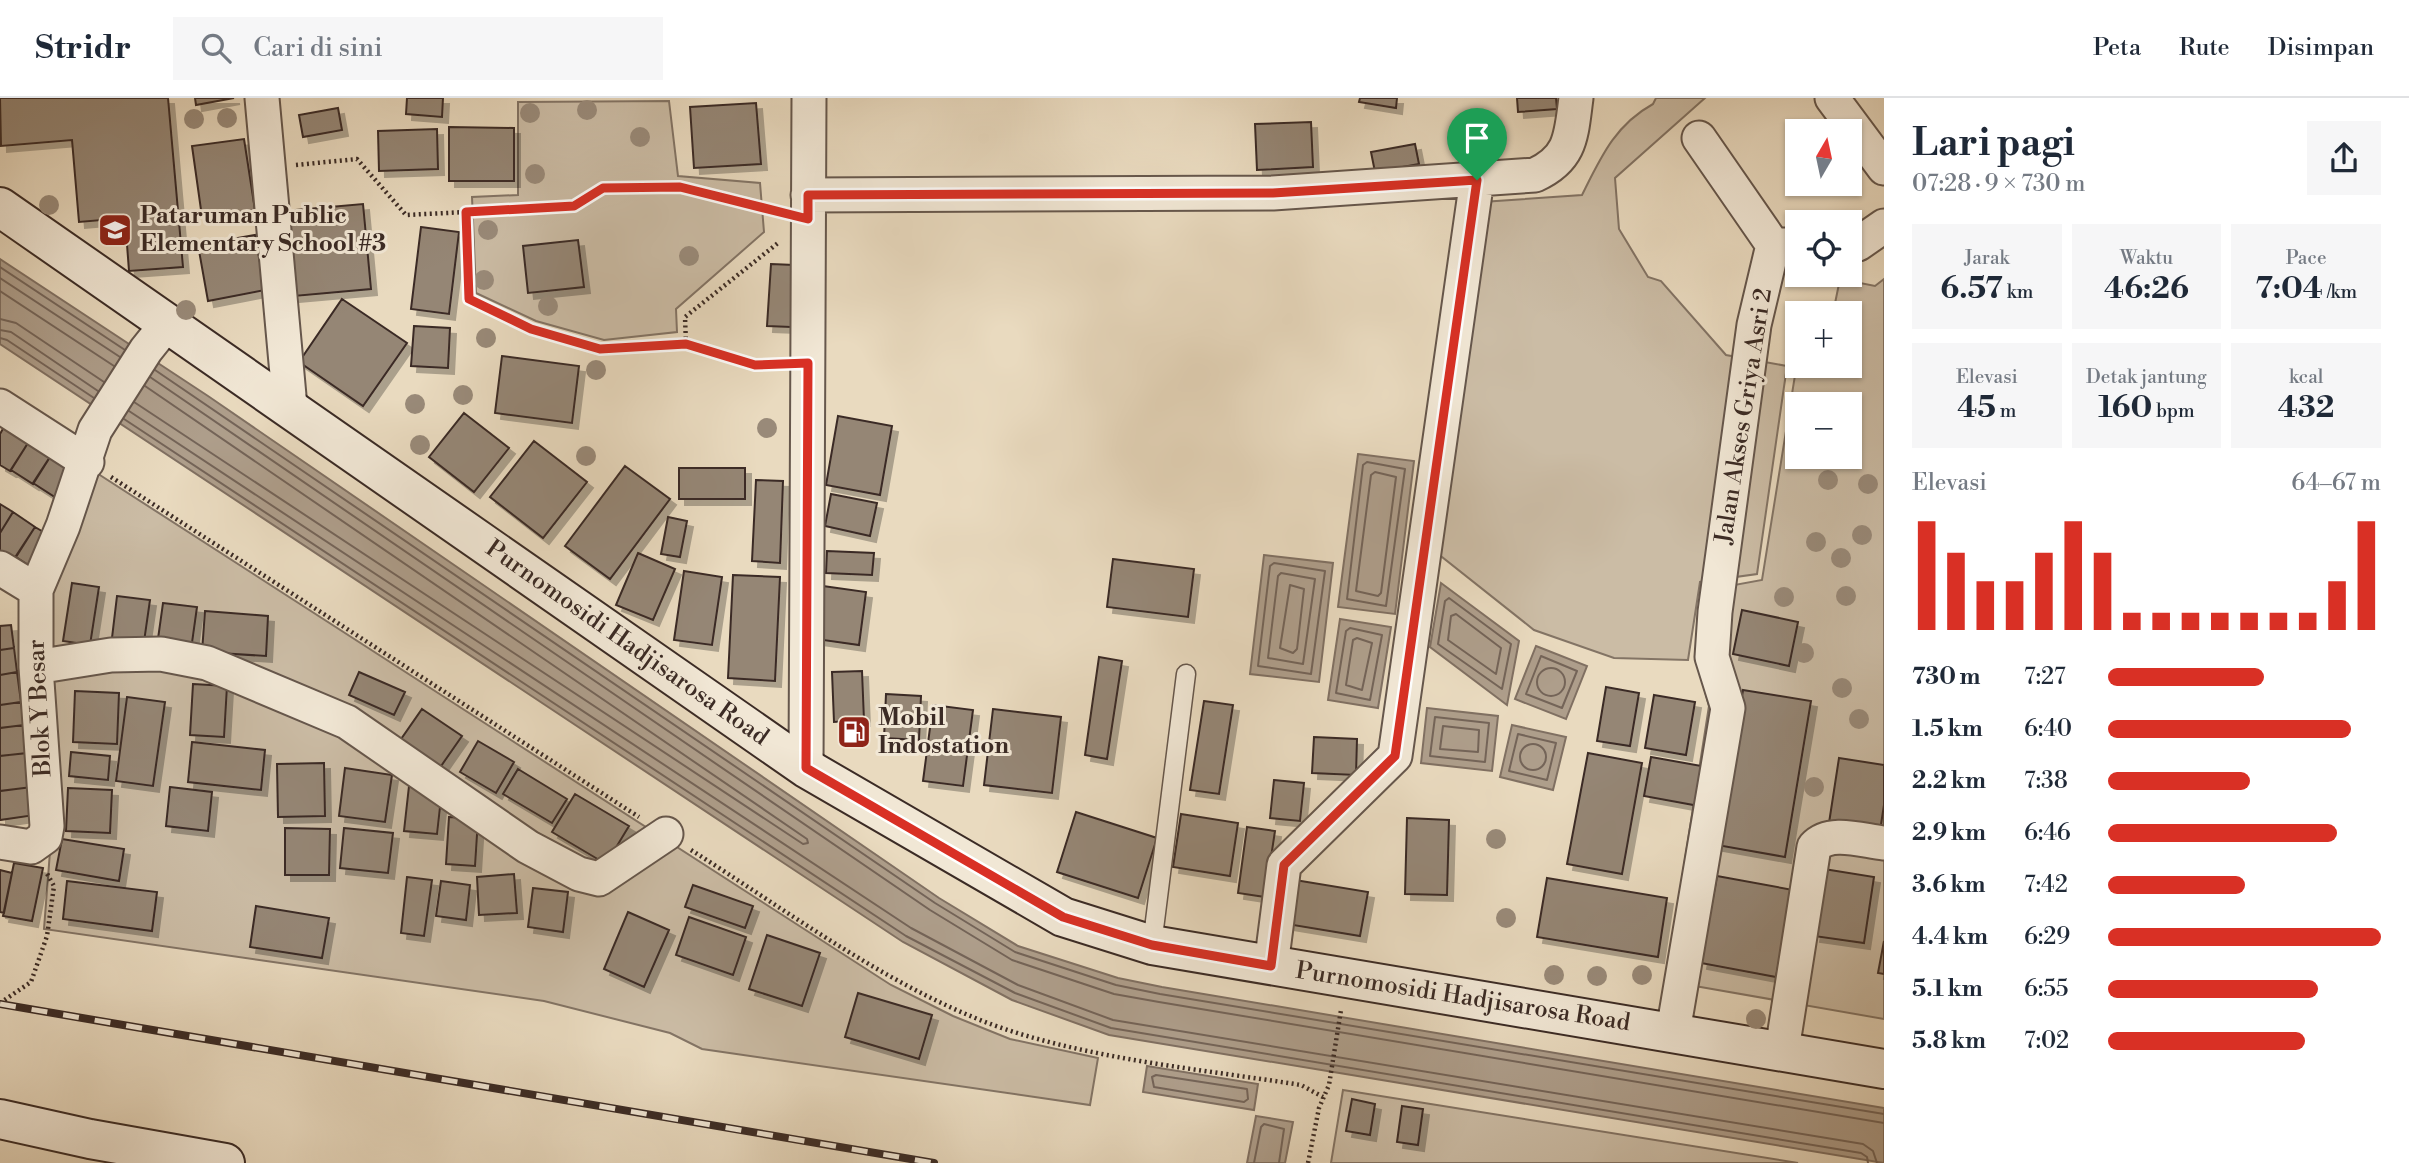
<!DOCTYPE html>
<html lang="id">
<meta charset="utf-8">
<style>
:root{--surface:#fff;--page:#f6f6f7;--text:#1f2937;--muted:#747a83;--line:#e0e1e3;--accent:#d93025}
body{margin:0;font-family:"Libre Bodoni",serif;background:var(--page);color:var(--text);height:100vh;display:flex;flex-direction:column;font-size:26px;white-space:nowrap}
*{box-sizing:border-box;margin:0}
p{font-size:23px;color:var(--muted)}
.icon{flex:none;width:38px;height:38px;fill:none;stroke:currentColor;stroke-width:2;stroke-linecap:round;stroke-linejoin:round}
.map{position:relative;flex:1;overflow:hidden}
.panel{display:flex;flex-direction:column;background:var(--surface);width:525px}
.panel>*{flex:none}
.needle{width:46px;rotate:9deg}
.tools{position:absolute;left:1785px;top:21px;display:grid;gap:14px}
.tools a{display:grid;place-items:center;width:77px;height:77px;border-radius:0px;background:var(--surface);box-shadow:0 2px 5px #0004;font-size:35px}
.pin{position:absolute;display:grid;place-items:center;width:60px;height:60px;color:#fff;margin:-72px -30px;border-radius:50% 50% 50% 0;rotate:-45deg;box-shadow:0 0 7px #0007}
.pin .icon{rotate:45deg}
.round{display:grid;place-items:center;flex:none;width:74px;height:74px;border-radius:0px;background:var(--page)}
.headline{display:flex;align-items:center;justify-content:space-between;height:119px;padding:0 28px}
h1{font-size:38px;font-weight:800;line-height:52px}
.stats{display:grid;grid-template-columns:repeat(3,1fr);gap:10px;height:119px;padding:7px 28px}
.stats div{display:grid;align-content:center;border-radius:0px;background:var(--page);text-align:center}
.stats b{font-size:30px;font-weight:800}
.stats small{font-size:19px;font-weight:400}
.stats p{font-size:19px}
.chart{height:196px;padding:14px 28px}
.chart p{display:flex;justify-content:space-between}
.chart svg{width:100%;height:126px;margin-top:7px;stroke:var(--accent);stroke-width:6}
ul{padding:0 28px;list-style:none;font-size:23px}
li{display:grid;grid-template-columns:112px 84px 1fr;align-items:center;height:52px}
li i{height:18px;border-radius:9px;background:var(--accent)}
header{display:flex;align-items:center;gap:42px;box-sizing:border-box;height:98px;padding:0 35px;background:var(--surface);border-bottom:2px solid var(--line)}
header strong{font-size:33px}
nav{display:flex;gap:38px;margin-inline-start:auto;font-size:24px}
.search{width:490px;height:63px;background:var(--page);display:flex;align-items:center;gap:18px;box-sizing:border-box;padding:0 24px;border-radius:0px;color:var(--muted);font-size:26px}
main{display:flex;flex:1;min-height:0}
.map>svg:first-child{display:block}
.green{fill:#cbbca5;stroke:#837465;stroke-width:2;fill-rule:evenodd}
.water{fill:#ae9e8b;stroke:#807062;stroke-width:2}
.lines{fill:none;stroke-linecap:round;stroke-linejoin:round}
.shore{stroke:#746458;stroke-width:2}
.building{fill:#958675;stroke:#3b2b25;stroke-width:2;filter:url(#shadow)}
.lane-casing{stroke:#66574c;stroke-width:21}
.street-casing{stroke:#66574c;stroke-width:37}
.secondary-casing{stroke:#3b2b25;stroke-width:42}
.path{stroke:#3b2b25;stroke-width:4.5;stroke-dasharray:2 3.5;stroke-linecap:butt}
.lane{stroke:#f1e7d5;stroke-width:18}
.street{stroke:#f1e7d5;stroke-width:33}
.secondary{stroke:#f1e7d5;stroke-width:38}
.rail-casing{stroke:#3b2b25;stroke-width:8}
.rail{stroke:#f1e7d5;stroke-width:5;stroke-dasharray:16;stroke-linecap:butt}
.tree{fill:#998a79}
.route-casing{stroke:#fff;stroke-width:14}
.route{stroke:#d93025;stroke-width:9}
.labels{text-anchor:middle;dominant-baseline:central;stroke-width:6;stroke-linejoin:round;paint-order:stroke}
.poi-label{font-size:24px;font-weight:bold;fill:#3b2b25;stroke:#f1e7d5;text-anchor:start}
.street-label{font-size:24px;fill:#3b2b25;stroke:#f1e7d5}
</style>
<header>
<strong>Stridr</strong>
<div class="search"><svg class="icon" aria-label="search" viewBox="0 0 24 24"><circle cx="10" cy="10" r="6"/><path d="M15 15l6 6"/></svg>Cari di sini</div>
<nav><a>Peta</a><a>Rute</a><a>Disimpan</a></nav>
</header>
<main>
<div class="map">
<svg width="1884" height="1065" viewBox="0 0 1884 1065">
<defs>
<filter id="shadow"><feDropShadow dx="6" dy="6" stdDeviation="0" flood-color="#0004"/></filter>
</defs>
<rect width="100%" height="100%" fill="#e9dabf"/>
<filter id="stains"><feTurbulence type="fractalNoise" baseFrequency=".00286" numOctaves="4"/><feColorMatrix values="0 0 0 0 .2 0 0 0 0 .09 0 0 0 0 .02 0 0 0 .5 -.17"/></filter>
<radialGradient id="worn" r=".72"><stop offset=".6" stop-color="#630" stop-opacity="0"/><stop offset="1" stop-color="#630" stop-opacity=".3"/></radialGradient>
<!-- green -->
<path class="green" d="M1656,0H1705L1615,80L1619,131L1648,179L1661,183L1726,257L1787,268L1757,476L1700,484L1688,562L1614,560L1534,532L1432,451L1482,104L1582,97C1601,59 1615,27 1653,6Z
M669,3L678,78L760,85L764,134L676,211L677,234L604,242L536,223L476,195L472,99L518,97V4Z
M1840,181L1875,188L1884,181V921L1666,883L1709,608L1697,564L1707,492L1762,482L1796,271L1821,274L1823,268H1850V215H1833ZM1797,306H1850V359H1797Z
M89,370L891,887L953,918L1010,941L1098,960L1090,1007L702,951L670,935L544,903L44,831L52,728L41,494Z
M1343,992L1798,1065H1331Z"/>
<!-- water -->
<path class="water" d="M0,161L208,298L939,800L1018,848L1118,880L1162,889L1884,1010V1065L1109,937L1012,902L903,844L0,246Z
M1358,356L1414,363L1395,516L1338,509Z
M1264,457L1333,465L1319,584L1250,576Z
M1441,485L1519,543L1507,607L1430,549Z
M1340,521L1391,529L1378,610L1328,602Z
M1536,548L1587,568L1566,621L1515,601Z
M1427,610L1498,618L1492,673L1421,665Z
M1512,627L1566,639L1553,692L1500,679Z
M1147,968L1258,986L1254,1012L1143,994Z
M1256,1018L1293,1024L1285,1065H1247Z"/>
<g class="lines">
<!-- shore -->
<path class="shore" d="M0,169L125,252
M0,180L120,259
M0,193L114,268
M0,221L16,225L104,284
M0,232L11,234L98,293
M0,240L7,242L94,300
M155,272L935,805L1015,854L1116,887L1160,896L1884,1016
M150,279L930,812L1012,862L1114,896L1159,904L1884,1025
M134,304L803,746L808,745L807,741L145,288
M129,313L911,830L1018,887L1113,922L1863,1046L1873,1053L1877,1065
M124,321L906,838L1015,895L1111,930L1861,1055L1867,1059L1868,1065
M1367,364L1405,371L1386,508L1347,501L1363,367Z
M1375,374L1396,379L1381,495L1378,498L1356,493L1371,377Z
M1274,465L1325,473L1311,576L1258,568L1270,468Z
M1281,475L1315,481L1303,566L1268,560L1278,478Z
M1290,487L1304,491L1297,551L1293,555L1280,550Z
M1449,500L1511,546L1502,591L1438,546L1445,503Z
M1456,516L1501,550L1496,576L1448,542L1451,518Z
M1350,530L1382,537L1370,602L1336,595L1346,533Z
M1357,540L1372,545L1362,592L1346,587L1353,542Z
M1541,558L1577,573L1562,610L1526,596Z
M1537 584a14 14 0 1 1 28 0a14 14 0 1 1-28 0Z
M1435,619L1489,625L1485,664L1430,658Z
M1443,628L1479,632L1478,654L1440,651Z
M1518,636L1556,645L1547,682L1509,673Z
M1520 659a13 13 0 1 1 26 0a13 13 0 1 1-26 0Z
M1156,977L1247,991L1248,1001L1244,1004L1154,989L1152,979Z
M1254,1065L1261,1029L1264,1026L1284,1031L1279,1065"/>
</g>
<!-- building -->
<path class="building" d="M0,0H168L183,169L129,173L125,120L79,124L72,42L1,48Z
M195,0H234L196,7Z
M407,0H443L442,19L406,16Z
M1360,0H1397L1396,10L1359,4Z
M1517,0H1556L1557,11L1518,14Z
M756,5L761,66L694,70L690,9Z
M338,10L342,32L303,39L299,17Z
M1311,24L1313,69L1257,72L1255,26Z
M449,29L514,30V83H449Z
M437,31L438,71L379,73L378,33Z
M244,41L255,112L202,119L192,48Z
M1415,46L1419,66L1375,74L1371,54Z
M363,106L371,191L294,198L285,113Z
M421,129L459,134L449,216L411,211Z
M255,137L265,192L208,203L198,147Z
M578,142L584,189L528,195L523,148Z
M771,166L794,167L791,229L767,228Z
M342,201L407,245L363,308L299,264Z
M414,228L450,230L448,270L411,268Z
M502,258L579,268L572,325L495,315Z
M464,315L509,350L474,394L429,359Z
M838,318L892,328L880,397L826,387Z
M4,329L28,345L10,373L0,367V336Z
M534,343L587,384L543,440L490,399Z
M28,345L50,359L33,386L11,372Z
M50,359L78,377L61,403L33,385Z
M625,368L670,401L610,481L565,448Z
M679,370H745V401H679Z
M756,382L783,383L780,465L752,463Z
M831,396L877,405L870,438L825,428Z
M0,406L13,414L0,435Z
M13,414L35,429L10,467L0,460V435Z
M668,419L687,423L680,459L661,456Z
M35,429L57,442L37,473L16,459Z
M827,453L874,455L872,477L826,475Z
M638,455L675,471L653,522L616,507Z
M1113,461L1194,471L1188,519L1107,509Z
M684,473L722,479L712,547L674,542Z
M733,477L780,479L775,583L728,580Z
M72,485L99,489L90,547L63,543Z
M823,488L866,494L859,547L816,541Z
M117,498L150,502L144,544L112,540Z
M163,505L197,509L191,552L157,548Z
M1742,512L1798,524L1789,568L1733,556Z
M205,513L268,518L266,558L202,554Z
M11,527L14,550L0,552V528Z
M14,550L17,574L0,577V552Z
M1099,559L1122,563L1107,661L1085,657Z
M862,573L864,622L834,624L832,574Z
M17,574L21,604L0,607V577Z
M359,574L405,594L394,617L349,597Z
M193,586L227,588L224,639L190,637Z
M1606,589L1639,595L1630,648L1597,643Z
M1743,592L1811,603L1785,759L1717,747Z
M75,593L119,595L117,646L73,644Z
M886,596L921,598L919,642L884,640Z
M1654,597L1695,604L1686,657L1645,650Z
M127,599L165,604L153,688L116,683Z
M1204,603L1233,607L1219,696L1190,692Z
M21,604L24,627L0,630V607Z
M933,607L973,612L963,688L923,683Z
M422,611L462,638L439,671L399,644Z
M993,611L1061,619L1052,695L984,687Z
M24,627L27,655L0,658V630Z
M1314,639L1357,641L1356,677L1312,675Z
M478,643L514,664L496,695L460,674Z
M192,644L265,652L261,692L188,684Z
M71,654L110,658L108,682L69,678Z
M27,655L32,689L0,693V658Z
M1588,655L1642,665L1622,776L1567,766Z
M1651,659L1707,669L1699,708L1644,698Z
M1839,660L1884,667V707L1880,733L1829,725Z
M324,665L325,718L278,719L277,666Z
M345,670L392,677L385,724L339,718Z
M518,671L567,701L552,725L503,696Z
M1274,682L1304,685L1300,723L1270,720Z
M409,688L442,691L437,736L404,733Z
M32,689L35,717L0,722V693Z
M170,689L212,694L208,733L166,728Z
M68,690L112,692L110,735L66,733Z
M575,696L629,728L606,766L552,734Z
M1076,714L1157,740L1138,800L1057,774Z
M1181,716L1238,725L1230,778L1173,769Z
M449,719L478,721L475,768L446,766Z
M1407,720L1449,722L1447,797L1405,796Z
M1247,729L1275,733L1265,799L1238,795Z
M285,730L330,731L329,777H285Z
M344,730L393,735L388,775L340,770Z
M62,741L124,751L119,783L56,772Z
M14,765L43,770L32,823L3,818Z
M1824,771L1874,779L1864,845L1814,838Z
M0,772L12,775L4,815L0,814Z
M514,776L517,815L479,817L477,779Z
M1717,778L1793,792L1776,879L1701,865Z
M407,779L432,782L424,838L401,835Z
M1547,780L1667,800L1658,859L1537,839Z
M1295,782L1368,794L1360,838L1287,826Z
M67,783L157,794L152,833L63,821Z
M441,783L470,787L466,822L436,818Z
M693,787L753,808L745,830L685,809Z
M533,790L568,794L563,834L528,829Z
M256,808L329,820L322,860L250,849Z
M628,814L669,832L644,889L604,871Z
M689,819L746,839L733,877L676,857Z
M767,837L820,855L802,908L749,891Z
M1884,843V876L1878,875Z
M858,895L932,917L919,961L845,939Z
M1352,1001L1375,1006L1370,1037L1346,1033Z
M1402,1008L1423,1011L1418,1047L1397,1044Z"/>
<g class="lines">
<!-- lane casing -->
<g class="lane-casing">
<path id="lane" d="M1152,847L1186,576"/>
</g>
<!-- street casing -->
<g class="street-casing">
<path id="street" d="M262,0L290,309
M1832,0L1884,70
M1699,40L1773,147
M808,97L1273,95L1535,77C1572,60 1571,37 1576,0
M1850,146H1858L1884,128
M0,308L87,364
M0,470L36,492
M36,569L111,557L161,556L207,565L347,624L528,749L579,776L599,781L666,736
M806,670L809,0
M0,744L31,749L45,739L47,728L36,569V492L63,428L95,332L146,252L166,227
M1271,868L1284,767L1395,658L1477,81
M1673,934L1728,610L1712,559L1715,514L1754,227L1773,147H1797
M1782,952L1814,749C1830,731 1863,743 1884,745"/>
</g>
<!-- secondary casing -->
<g class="secondary-casing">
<path id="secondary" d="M0,109L806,670L1063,819L1152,847L1884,971
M0,1021L90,1041L225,1065"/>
</g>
<!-- path -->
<path class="path" d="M296,67L357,61L406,117L466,114
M777,113L680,89L603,91L574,108L466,114L469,201L531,231L600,251L686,246L755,267L779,266
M686,246L685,219L778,145
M111,379L639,719
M691,752C791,815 902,899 1014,934C1107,963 1206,972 1301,987L1323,999
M0,905L31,884L47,838L54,788L46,774
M1308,1065L1319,1010L1329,987L1341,912"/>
<!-- lane -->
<use href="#lane" class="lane"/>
<!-- street -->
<use href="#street" class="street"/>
<!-- secondary -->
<use href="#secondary" class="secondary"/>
<!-- rail casing -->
<g class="rail-casing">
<path id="rail" d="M0,906L934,1065"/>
</g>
<!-- rail -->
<use href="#rail" class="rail"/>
</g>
<!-- trees -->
<g class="tree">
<circle cx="587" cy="12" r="10"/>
<circle cx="530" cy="15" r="10"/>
<circle cx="227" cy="20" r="10"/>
<circle cx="194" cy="21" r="10"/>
<circle cx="640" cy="39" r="10"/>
<circle cx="535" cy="76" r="10"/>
<circle cx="49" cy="107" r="10"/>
<circle cx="488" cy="132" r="10"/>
<circle cx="689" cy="158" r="10"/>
<circle cx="484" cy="182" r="10"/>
<circle cx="548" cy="208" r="10"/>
<circle cx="186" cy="212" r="10"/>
<circle cx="486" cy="240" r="10"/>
<circle cx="596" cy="272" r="10"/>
<circle cx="463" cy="297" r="10"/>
<circle cx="415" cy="306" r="10"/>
<circle cx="767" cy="330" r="10"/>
<circle cx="420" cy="347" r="10"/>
<circle cx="586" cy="358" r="10"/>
<circle cx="1828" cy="382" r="10"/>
<circle cx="1868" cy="386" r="10"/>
<circle cx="1862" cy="437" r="10"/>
<circle cx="1816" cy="444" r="10"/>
<circle cx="1841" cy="460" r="10"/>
<circle cx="1846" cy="498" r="10"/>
<circle cx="1784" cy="499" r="10"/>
<circle cx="1804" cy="555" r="10"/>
<circle cx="1842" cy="590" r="10"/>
<circle cx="1859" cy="621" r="10"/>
<circle cx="1814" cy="689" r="10"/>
<circle cx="1496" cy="741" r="10"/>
<circle cx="1506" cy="820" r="10"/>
<circle cx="1554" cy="877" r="10"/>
<circle cx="1642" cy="877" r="10"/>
<circle cx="1597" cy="878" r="10"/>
<circle cx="1756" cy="921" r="10"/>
</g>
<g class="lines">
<!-- route casing -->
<g class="route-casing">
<path id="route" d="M1477,82L1395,658L1284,767L1271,868L1152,847L1063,819L806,670L808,265L755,267L686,246L600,251L531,231L469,201L466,114L574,108L603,90L680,89L808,121V97L1273,95Z"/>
</g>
<!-- route -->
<use href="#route" class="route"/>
</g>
<!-- icons -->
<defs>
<g id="school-square" transform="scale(1.75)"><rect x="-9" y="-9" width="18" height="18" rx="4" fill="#8f2418" stroke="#f1e7d5"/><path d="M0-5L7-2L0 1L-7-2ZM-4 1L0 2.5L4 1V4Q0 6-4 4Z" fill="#fff"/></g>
<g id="fuel-square" transform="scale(1.75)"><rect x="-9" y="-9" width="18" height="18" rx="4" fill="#8f2418" stroke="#f1e7d5"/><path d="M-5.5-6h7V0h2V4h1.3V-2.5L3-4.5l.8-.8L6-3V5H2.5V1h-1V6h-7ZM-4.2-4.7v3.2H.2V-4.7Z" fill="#fff"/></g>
</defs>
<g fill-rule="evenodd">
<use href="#school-square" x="115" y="132"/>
<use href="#fuel-square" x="854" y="634"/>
</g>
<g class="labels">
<!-- poi labels -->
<g class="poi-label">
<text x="140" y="118">Pataruman Public<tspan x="140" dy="28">Elementary School #3</tspan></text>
<text x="878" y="620">Mobil<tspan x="878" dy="28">Indostation</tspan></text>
</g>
<!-- street labels -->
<g class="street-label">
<text transform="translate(1744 318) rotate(-81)">Jalan Akses Griya Asri 2</text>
<text transform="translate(627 545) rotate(35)">Purnomosidi Hadjisarosa Road</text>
<text transform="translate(40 610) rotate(-93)">Blok Y Besar</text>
<text transform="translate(1463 899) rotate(9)">Purnomosidi Hadjisarosa Road</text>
</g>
</g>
<rect width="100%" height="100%" filter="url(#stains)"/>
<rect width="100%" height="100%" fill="url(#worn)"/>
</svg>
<div class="tools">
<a><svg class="needle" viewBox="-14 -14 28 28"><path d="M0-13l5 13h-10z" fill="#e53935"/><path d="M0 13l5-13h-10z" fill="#747a83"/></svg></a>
<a><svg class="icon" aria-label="locate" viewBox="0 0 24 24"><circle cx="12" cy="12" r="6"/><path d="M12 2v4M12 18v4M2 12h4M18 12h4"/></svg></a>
<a>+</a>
<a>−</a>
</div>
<div class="pin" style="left:1477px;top:82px;background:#1e9e55"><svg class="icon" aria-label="arrive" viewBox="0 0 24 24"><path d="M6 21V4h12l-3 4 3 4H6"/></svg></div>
</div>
<section class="panel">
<div class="headline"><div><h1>Lari pagi</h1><p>07:28 · 9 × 730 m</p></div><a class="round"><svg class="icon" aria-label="share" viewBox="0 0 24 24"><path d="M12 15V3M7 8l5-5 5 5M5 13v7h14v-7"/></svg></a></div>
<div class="stats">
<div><p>Jarak</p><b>6.57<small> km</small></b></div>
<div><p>Waktu</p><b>46:26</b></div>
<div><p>Pace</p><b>7:04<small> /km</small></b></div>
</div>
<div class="stats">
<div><p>Elevasi</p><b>45<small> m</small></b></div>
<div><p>Detak jantung</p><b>160<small> bpm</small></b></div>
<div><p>kcal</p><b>432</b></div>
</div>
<div class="chart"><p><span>Elevasi</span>64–67 m</p>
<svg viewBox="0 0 160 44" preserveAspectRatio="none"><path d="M5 44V6M15 44V17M25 44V27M35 44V27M45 44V17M55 44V6M65 44V17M75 44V38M85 44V38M95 44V38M105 44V38M115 44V38M125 44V38M135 44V38M145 44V27M155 44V6"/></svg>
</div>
<ul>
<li><b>730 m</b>7:27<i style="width:57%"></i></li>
<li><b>1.5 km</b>6:40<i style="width:89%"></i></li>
<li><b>2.2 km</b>7:38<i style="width:52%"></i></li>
<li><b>2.9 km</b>6:46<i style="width:84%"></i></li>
<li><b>3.6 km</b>7:42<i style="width:50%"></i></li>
<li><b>4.4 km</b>6:29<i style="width:100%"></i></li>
<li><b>5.1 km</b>6:55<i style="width:77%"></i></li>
<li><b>5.8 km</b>7:02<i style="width:72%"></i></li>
</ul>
</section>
</main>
